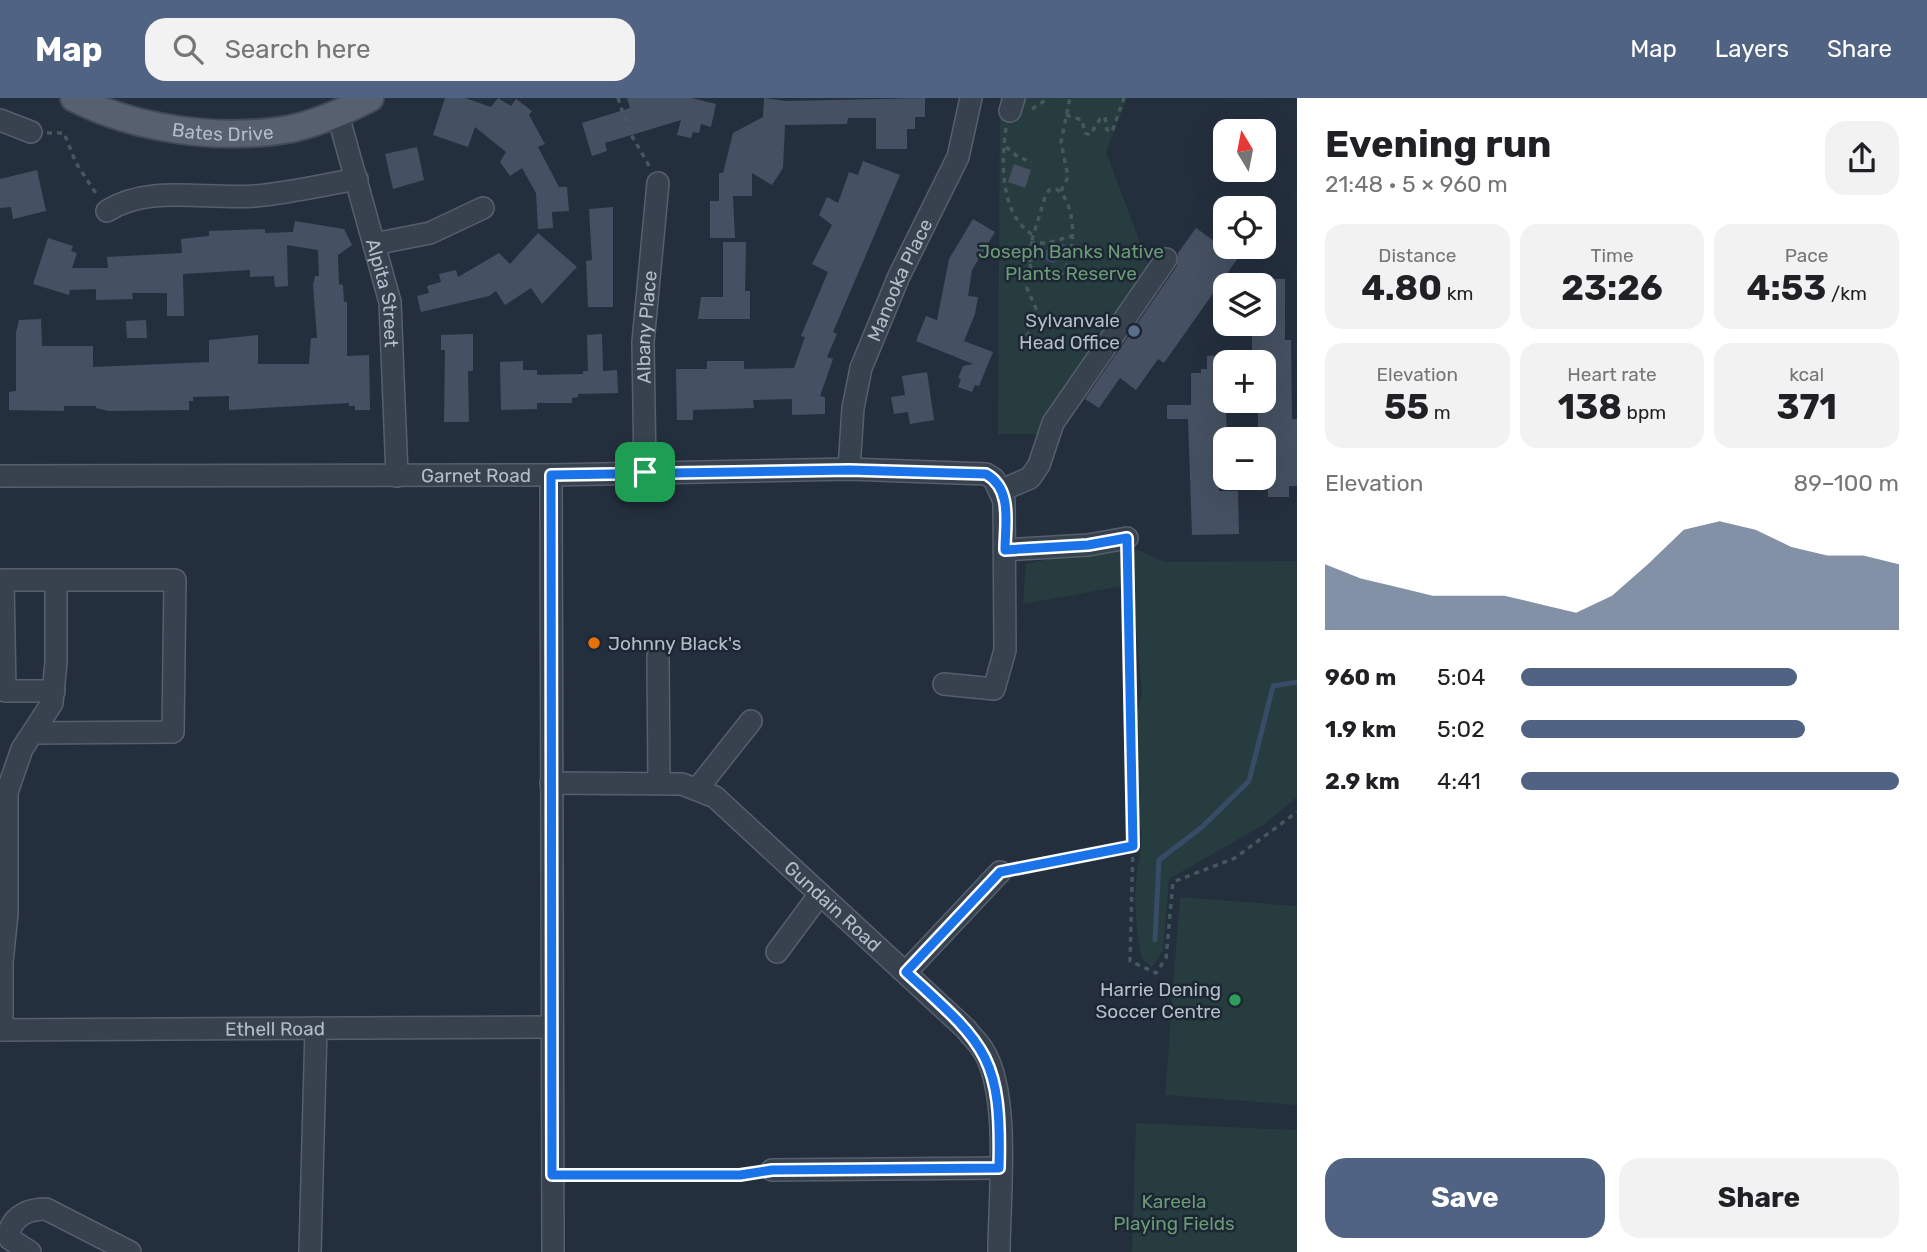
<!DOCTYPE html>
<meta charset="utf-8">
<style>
:root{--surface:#fff;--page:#f2f2f2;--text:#202124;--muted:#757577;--accent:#506383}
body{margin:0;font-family:Rubik,sans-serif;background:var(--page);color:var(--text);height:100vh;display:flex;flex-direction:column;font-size:26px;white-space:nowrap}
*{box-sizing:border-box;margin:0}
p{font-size:23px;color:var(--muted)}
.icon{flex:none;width:38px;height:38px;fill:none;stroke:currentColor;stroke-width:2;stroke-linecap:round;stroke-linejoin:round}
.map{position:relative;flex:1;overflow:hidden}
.details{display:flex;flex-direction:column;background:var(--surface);width:630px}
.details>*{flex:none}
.needle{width:46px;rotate:350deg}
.tools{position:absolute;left:1213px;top:21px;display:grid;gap:14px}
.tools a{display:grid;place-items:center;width:63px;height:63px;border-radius:14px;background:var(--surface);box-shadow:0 7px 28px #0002;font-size:35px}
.pin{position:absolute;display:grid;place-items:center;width:60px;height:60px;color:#fff;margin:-30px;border-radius:14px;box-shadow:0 4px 10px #0006}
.round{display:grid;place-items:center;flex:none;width:74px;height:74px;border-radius:21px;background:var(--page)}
.head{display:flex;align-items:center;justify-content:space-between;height:119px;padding:0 28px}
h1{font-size:38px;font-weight:700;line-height:52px}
.figures{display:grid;grid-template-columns:repeat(3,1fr);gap:10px;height:119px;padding:7px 28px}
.figures div{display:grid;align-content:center;border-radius:18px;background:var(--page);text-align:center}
.figures b{font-size:35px;font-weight:700}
.figures small{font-size:19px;font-weight:400}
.figures p{font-size:19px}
.chart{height:196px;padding:14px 28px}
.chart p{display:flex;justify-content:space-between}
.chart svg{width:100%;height:126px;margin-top:7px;fill:var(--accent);opacity:.7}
.button{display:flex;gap:14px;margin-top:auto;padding:14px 28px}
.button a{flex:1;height:80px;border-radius:21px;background:var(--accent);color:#fff;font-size:28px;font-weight:700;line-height:80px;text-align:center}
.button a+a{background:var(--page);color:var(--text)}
ul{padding:0 28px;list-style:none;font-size:23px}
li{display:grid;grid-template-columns:112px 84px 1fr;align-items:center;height:52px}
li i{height:18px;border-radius:9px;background:var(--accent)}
header{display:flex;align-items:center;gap:42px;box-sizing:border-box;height:98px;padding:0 35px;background:var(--accent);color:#fff}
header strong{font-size:33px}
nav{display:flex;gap:38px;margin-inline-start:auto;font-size:24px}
.search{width:490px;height:63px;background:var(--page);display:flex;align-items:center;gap:18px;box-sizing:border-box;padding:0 24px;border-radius:21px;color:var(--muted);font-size:26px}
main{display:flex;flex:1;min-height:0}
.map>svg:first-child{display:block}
.green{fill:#263c3f}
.water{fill:#394c67}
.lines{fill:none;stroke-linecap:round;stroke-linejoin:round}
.stream{stroke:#394c67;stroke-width:5}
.building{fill:#455162}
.minor-casing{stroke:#565f6c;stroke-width:24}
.major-casing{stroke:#414a57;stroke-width:30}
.path{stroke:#44595c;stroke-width:3.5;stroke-dasharray:5 5;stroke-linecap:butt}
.minor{stroke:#38414e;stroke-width:21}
.major{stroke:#56606e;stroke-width:26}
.route-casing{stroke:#fff;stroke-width:14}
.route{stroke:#1a73e8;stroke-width:9}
.service-dot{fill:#5c6f8a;stroke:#1d2633;stroke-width:2.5}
.food-dot{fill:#e8710a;stroke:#1d2633;stroke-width:2.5}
.leisure-dot{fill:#2e9e5b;stroke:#1d2633;stroke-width:2.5}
.labels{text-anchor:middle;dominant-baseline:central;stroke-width:5;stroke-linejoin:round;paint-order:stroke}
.street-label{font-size:19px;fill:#b4bcc9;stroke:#1d2633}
.park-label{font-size:19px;fill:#6b9a76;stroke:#1d2633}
.poi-label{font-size:19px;fill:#b4bcc9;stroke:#1d2633;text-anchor:end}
</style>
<header>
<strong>Map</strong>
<div class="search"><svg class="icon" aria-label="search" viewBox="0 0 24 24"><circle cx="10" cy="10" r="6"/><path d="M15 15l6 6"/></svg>Search here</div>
<nav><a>Map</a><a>Layers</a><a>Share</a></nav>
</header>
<main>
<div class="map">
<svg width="1297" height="1154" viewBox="0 0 1297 1154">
<rect width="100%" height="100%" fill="#242f3e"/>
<!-- green -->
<path class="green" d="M1000,0H1127L1106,54L1151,174L1040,336H998Z
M1112,448L1131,449L1164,464L1297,463V699L1263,727L1169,781L1163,853L1152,869L1142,861C1137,836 1134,810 1136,784C1137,763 1146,744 1139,724L1136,622L1142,594L1132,489L1122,488L1023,506L1026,466Z
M1180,799L1297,808V1007L1165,997Z
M1136,1025L1297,1032V1154H1132Z"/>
<!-- water -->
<path class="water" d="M1063,146L1069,149L1062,160L1053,165L1046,162V152Z"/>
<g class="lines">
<!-- stream -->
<path class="stream" d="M1155,842L1159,762L1202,729L1249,683L1273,588L1297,584"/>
</g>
<!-- building -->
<path class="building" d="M445,0H465L491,9L498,0L511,8L516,1L532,13L529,17L545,46L538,49L559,89H567L569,113L552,114L553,130L538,131L536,95L522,70L510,78L500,64L506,54L475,29L468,49L433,37Z
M627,0H691L716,6L711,29L701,26L699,35L693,34L691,40L677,37L681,22L605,45L607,53L592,58L582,25L630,10Z
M764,0L786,3L925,0V19H915V31H907V51H876V20H848L847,26L785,27L783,70L772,87L752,75V98H733L735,140H710V103H719V75H723L733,35L763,19Z
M417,49L424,82L393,91L385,56Z
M863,63L900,77L833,234L837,236L827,259L833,261L820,298L825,299V316L792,317V301L753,302L754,310L693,312V322H677L676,271H707V263H744V271L794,270L805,239L801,238L828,174L812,166L832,127L819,117L827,99L838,105L849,74L858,77Z
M1014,66L1031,72L1025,90L1008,84Z
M37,72L46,113L13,121L11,109L0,110V81Z
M613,109V209H588L586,163L592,162L589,111Z
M973,121L995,134L972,172L968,198L978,199L975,216L964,243L993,254L979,288L975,287L972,294L958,289L961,281L958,280L963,268L973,266L916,243L926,218L937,222L949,161Z
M295,123L344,131L352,147L338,157L339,186L343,187L344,204H347V258L369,257L370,312H355V308H349V305L229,312V298L193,299V303H189V312L109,313L96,310V308H64V313L9,312V294L16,293V234L19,222L41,221L42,248H93V269L209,264V242L258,237V266H309L311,240H317L313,187L315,178H319L318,152L287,147L288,188L275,189L274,178L250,179V172L183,176L184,218H167V195H132L133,201L96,202V191L70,192L69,197L33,186L48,140L73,148L71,153L77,155L72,170H108L107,159L182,155L181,141L209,138V133L265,131V135L293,134Z
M1196,130L1238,160L1164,265L1158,261L1136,292L1120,280L1099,310L1085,301L1177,168L1178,155Z
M538,135L577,169L542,206L531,190L505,207L496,193L489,198L421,214L417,198L429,195L427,188L441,184L439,176L456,172L458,179L499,155L510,166Z
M723,144H746L745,193H750V221H698L701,199H723Z
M1264,181H1285V242H1291L1292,321H1297V388H1289V399H1268V388H1264V341H1258V303H1264V264H1252V226H1264Z
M146,222L147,240H127L126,223Z
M473,236V273H468L469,324H444L445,252H441V237Z
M602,236L603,273L617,272L618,295L578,296V299L572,300V305H537V311L501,312L500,264L523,263V272H537V277L583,276V273H588L587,237Z
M1224,257L1227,341L1225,348H1219V393H1238L1239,436L1192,437L1188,321H1167V307H1191V275H1201V271H1207V258Z
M927,274L934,322L910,326L908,314L894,316L891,299L905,297L902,278Z"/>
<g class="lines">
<!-- minor casing -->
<g class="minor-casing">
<g id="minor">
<path d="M1010,13L1014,0"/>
<path id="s1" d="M338,17L390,204L397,378"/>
<path d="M0,22L31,34"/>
<path d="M107,113C149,86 207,102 255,98C289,95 323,87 357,81"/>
<path d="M374,146L430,135L483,110"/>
<path id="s2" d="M849,371L853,310L861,270L899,178L958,59L971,0"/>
<path id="s3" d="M645,374L643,244L658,85"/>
<path d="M551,377L553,1154"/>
<path id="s4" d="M0,378L551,377L849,371L986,376L994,381L1004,403L1005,552L994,591L944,586"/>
<path d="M1002,392L1030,380L1039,367L1053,325L1166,161"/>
<path d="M1005,452L1088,447L1127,440"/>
<path d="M658,558L659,684"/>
<path d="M54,593H5L3,482H56"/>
<path id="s5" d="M551,685L682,686L715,699L966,931C971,938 978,944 983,952C1011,996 999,1101 999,1154"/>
<path d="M698,690L751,623"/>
<path d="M777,854L820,796"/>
<path d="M906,874L1000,774"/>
<path id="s6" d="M0,932L551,929"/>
<path d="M2,932V864L7,816V694L22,651L52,605L56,564V482H175L173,634L33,635"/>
<path d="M772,1072L999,1070"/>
<path d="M30,1154L10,1141L9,1134C14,1117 29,1111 46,1111L130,1154"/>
<path d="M310,1154L316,930"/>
</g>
</g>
<!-- major casing -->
<g class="major-casing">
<g id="major">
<path id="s7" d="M74,0C136,32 222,43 290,31C319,25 345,13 370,0"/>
</g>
</g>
<!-- path -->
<path class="path" d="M618,0L629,33L651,71
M1032,11L1049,0
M1066,17L1082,22L1085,35L1090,37L1100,21L1105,19L1107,32L1112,34L1124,0
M1006,30C1001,64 1000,117 1033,137
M47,35H64L76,65L97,97
M1006,49L1018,59L1032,64
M1056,91C1085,106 1075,210 1033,176L1027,158L1045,99L1049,92Z
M1061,93L1068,79L1061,44L1070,0
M1030,145H1048L1072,138
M1028,163L1039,159L1042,154
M1019,245L1032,232L1038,215L1027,190L1033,176
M1127,459L1133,748L1130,863L1156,875L1166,860L1173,784L1235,760L1297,714
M1016,771L1132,748
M572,1077L753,1075"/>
<!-- minor -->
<use href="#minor" class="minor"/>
<!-- major -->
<use href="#major" class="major"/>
</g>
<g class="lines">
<!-- route casing -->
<g class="route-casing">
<path id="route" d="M849,372L986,376C1013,391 1005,427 1005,452L1088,447L1127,440L1133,748L1000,774L906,874C986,947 1002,958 999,1070L772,1072L740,1077H552L551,377Z"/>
</g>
<!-- route -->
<use href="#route" class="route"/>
</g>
<!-- markers -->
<circle class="service-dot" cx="1134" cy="233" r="7"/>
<circle class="food-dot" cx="594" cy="545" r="7"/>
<circle class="leisure-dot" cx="1235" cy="902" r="7"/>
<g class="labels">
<!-- street labels -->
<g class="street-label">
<text stroke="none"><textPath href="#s7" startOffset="154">Bates Drive</textPath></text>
<text stroke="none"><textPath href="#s2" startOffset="198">Manooka Place</textPath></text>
<text stroke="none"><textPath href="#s1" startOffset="184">Alpita Street</textPath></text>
<text stroke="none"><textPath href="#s3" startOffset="145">Albany Place</textPath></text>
<text stroke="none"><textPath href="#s4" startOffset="476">Garnet Road</textPath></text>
<text stroke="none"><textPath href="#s5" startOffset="327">Gundain Road</textPath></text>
<text stroke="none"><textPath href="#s6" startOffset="275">Ethell Road</textPath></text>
</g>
<!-- park labels -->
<g class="park-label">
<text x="1071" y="153">Joseph Banks Native<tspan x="1071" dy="22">Plants Reserve</tspan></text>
<text x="1174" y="1103">Kareela<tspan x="1174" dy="22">Playing Fields</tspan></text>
</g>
<!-- poi labels -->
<g class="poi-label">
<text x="1120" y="222">Sylvanvale<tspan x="1120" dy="22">Head Office</tspan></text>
<text x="608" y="545" text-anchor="start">Johnny Black's</text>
<text x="1221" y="891">Harrie Dening<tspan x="1221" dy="22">Soccer Centre</tspan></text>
</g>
</g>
</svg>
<div class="tools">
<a><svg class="needle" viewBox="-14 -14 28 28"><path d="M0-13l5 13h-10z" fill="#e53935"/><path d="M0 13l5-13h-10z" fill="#757577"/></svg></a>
<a><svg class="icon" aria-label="locate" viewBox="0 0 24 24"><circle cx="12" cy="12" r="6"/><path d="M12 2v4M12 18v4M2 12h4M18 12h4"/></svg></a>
<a><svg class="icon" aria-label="layers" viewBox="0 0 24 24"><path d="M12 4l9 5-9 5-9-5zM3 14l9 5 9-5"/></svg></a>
<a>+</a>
<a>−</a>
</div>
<div class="pin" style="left:645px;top:374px;background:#1e9e55"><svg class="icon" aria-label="arrive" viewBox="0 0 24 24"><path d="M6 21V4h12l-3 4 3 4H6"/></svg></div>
</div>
<section class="details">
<div class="head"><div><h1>Evening run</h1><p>21:48 · 5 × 960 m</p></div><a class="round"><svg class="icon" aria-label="share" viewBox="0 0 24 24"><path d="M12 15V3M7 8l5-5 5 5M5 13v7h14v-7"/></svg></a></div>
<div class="figures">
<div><p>Distance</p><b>4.80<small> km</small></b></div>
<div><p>Time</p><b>23:26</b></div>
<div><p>Pace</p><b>4:53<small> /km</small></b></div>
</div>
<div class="figures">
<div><p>Elevation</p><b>55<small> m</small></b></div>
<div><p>Heart rate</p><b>138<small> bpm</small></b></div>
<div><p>kcal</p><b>371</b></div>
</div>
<div class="chart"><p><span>Elevation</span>89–100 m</p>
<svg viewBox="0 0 160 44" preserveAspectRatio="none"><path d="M0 44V21L10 26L20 29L30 32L40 32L50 32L60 35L70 38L80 32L90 21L100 9L110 6L120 9L130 15L140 18L150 18L160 21V44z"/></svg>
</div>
<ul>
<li><b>960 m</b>5:04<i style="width:73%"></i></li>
<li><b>1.9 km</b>5:02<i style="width:75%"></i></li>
<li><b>2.9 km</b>4:41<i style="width:100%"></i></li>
</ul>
<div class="button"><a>Save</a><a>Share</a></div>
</section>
</main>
